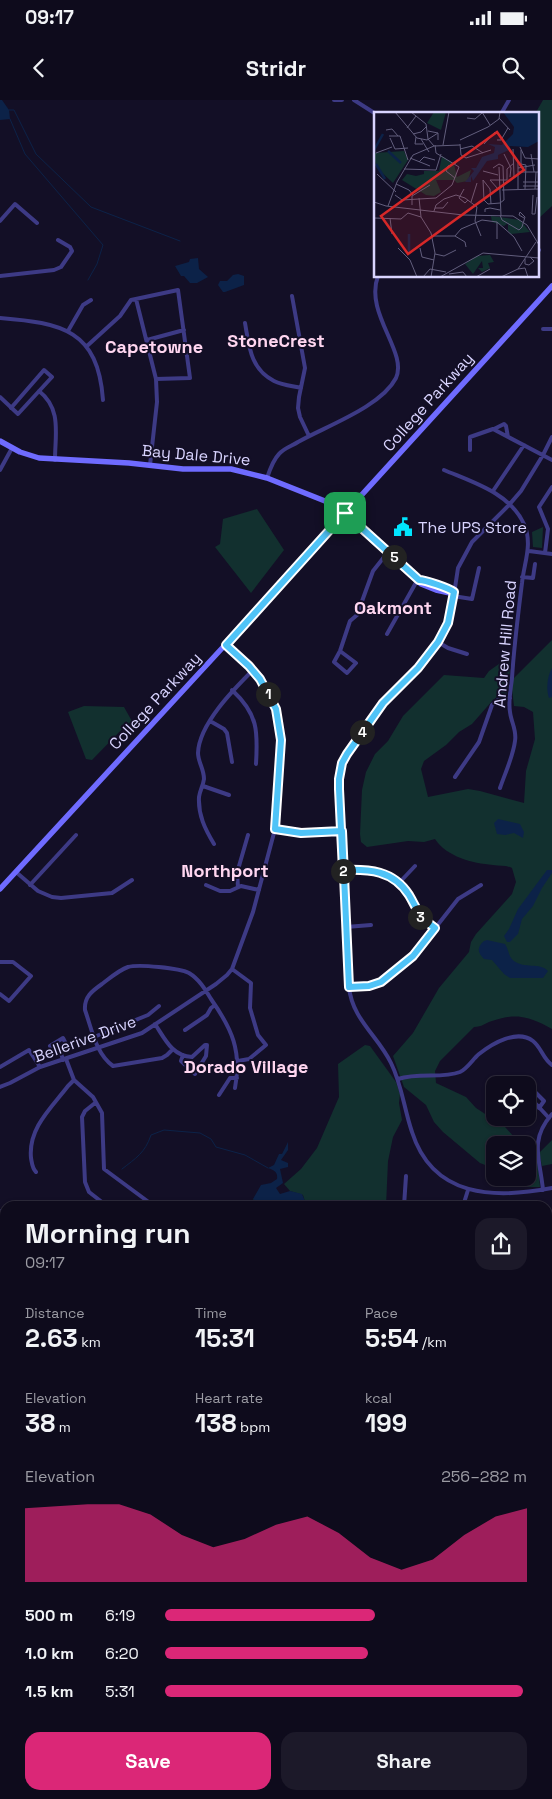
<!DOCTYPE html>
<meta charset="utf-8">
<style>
:root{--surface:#0e0b1c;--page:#1c1929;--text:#f1f3f6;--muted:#9b9ba3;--line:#2e2b3b;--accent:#db2777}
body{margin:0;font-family:"Space Grotesk",sans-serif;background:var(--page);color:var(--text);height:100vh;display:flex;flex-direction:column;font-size:19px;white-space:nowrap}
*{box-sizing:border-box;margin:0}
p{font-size:16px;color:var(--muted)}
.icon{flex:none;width:28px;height:28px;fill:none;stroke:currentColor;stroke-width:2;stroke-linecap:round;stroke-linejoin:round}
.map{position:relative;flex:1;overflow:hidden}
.drawer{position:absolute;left:0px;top:1101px;width:552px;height:599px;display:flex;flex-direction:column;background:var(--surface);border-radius:15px 15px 0 0;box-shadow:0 1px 4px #0004,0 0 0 1px var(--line)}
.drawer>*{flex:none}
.tools{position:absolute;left:486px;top:976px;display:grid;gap:10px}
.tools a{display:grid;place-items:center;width:50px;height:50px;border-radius:10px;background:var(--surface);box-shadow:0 1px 4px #0004,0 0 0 1px var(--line);font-size:25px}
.pin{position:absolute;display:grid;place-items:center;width:42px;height:42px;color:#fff;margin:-21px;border-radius:10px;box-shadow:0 2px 8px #0006}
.km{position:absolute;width:25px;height:25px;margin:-12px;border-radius:50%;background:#222;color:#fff;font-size:14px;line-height:25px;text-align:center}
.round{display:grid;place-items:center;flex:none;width:52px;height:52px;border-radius:15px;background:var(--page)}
.headline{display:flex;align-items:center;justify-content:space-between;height:85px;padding:0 25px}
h1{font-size:28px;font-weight:600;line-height:38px}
.figures{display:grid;grid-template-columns:repeat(3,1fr);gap:8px;height:85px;padding:5px 25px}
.figures div{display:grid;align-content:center}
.figures b{font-size:25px;font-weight:600}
.figures small{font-size:14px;font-weight:400}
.figures p{font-size:14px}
.chart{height:140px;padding:10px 25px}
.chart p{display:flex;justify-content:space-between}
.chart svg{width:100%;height:90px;margin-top:5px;fill:var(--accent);opacity:.7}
.primary-button{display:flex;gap:10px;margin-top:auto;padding:10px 25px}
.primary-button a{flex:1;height:58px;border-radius:15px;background:var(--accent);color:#fff;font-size:20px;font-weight:600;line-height:58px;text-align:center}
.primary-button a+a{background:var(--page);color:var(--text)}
ul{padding:0 25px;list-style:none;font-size:16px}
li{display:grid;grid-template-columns:80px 60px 1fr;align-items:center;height:38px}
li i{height:12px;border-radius:6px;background:var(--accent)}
.status{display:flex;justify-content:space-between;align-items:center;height:35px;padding:0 25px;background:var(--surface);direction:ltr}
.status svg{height:14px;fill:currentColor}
header{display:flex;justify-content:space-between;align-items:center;height:65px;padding:0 25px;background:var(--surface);font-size:22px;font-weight:600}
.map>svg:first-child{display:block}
.green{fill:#12302f}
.water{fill:#0c2248}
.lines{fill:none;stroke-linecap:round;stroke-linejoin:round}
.stream{stroke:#0c2248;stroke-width:1}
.street{stroke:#3d3a85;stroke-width:4}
.secondary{stroke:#6f6bff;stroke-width:5.5}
.route-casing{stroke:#fff;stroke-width:10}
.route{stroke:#4fc3f7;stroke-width:6}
.labels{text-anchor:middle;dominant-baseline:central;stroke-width:4;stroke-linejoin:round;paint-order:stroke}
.street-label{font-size:16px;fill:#d9d4ff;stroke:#130f26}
.poi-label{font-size:16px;fill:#d9d4ff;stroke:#130f26;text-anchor:start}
.neighbourhood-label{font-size:18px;font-weight:bold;fill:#ffd6f0;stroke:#130f26}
.inset-river{fill:none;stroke:#0c2248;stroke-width:2.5}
.inset-road{fill:none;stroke:#625e7d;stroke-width:1}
.view{fill:#d62828;fill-opacity:0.15;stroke:#d62828;stroke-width:2.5}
.inset-edge{fill:none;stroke:#d9d4ff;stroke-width:2.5}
</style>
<div class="status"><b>09:17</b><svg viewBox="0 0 49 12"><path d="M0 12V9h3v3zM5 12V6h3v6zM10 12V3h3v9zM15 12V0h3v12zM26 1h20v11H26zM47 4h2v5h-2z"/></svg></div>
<header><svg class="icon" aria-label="back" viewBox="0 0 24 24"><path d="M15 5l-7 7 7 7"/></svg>Stridr<svg class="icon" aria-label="search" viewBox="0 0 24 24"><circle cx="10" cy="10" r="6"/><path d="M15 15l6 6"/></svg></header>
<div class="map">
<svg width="552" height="1699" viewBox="0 0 552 1699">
<rect width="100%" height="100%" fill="#130f26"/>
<!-- green -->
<path class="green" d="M543,0H552V106L539,118L538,14H535Z
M257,409L284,450L251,493L215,447L220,444L223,419Z
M543,427L542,448L533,447L532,432Z
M552,540V929C531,917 517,912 492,921C485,923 482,927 474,927L440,961L435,971L436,983L466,997L476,1008L505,1027L516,1039L517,1045H495V1070L493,1068L480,1063L443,1032L434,1022L426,1005L404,987L393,956L413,933L439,888L469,852L471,842L476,834L512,794L516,782L512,768C506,765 500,766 493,765C472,763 447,757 435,739L424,742L408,741L367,747L361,742L360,734L362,690L366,672L375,654L388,641L403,616L444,575L484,578L489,571L506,559L509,560C511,566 509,589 506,595L498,596L493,600L472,624L459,632L446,645L424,661L421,669L428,697L468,689L480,691L524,703L526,671L535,639L533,612L524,607L514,606L511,581Z
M84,606L124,607L133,623L127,624L92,660L86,659L68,612Z
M365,945L370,946L396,982L400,994L399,1003L402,1020L393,1037L388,1061L386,1106H306L303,1095L290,1091L284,1084L301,1069L317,1048L339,997L338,964Z
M552,1040V1064L542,1066L539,1053Z
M528,1050L537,1054L540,1087H521L508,1078H528Z
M253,1099C265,1107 279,1101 290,1106H252Z"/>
<!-- water -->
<path class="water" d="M0,0H2L9,10L10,19L0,20Z
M198,158L199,169L208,177L197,183H190L184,176H181L175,166L189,162L190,159Z
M238,174L244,176V185L225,192H223L218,185L220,181H227L233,175Z
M552,568V597L549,598C546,590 547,576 552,568Z
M498,719L520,724L524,732L523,738L514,733L505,735L497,734L494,723Z
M547,770H552V773L542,788L533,806L522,819L518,834L510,842H507L504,836L509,829L518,809Z
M487,840L505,844C509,850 508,856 514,861C524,869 540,862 548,871L543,878H510L504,874L492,860L484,859C478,853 476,848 484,841Z
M288,1042V1050L281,1060L288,1063V1067L280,1069L283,1083L276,1088L280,1094L290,1091L302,1094L307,1106L259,1103L253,1099L261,1085L271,1083L277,1079C278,1072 274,1070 268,1068L274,1065L279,1054H282Z
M316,1695H408V1699H321L319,1696Z"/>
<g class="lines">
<!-- stream -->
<path class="stream" d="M9,10H14L36,54L91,107L180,141
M10,19L25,54L103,145L97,164L88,180
M122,1069C136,1058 145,1053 151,1035L164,1030L200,1033L211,1039L216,1047L245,1055L268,1068"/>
<!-- street -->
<path class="street" d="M334,0H342
M354,0L376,14
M501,14L509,0
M0,121L15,104L37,123
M538,151L539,150
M0,176L54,170L61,167L72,151L70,147L58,140
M292,196L305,268L299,297L298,308L300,317L309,336
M136,199L156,279L157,302L150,365
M0,218C62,223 98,230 103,300
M245,223C249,245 250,269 274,281C282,285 292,286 301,288
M543,229H552
M68,231L83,205L91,200
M147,240L184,230
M87,246L120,216L131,200L178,190L190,278L156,279
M39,291C62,309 55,334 55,360
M0,297L18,314L52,277L44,270L11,308
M494,329L504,324L506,326L508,337
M552,337L543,355L521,391L509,405L472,442L458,468L451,514L445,531L434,551L383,603L347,654L341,668L339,689L349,887C352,919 378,936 391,963C402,985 404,1009 412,1032C433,1098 495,1099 552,1088
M470,350V337L493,329L552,360
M0,370L12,348
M444,370C472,382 510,393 524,424C533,444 524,463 522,483C518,515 514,546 512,578C511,588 508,601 510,612C511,622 517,630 515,641C513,657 505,673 500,688
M267,378C270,369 273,360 279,354C284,348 292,346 298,342C326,326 381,307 396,278C408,252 364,213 378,176
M493,391L524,345
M529,451L552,454
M545,453L548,429L539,407L552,387
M522,477L533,478L535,464
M453,496L472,499L479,468
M387,534L418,479
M438,542L448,548L467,554
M340,551L356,563L347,573L334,562L340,551L350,521L357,515L373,471L388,452
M232,590C258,614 258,631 256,664
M210,621L224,629L227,633L232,662
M455,677L479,642L492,605L499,599L510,598
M203,686L229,695
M275,729L301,733L342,731
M214,744C205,729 198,715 199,697C200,690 203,686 204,679C204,669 198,662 198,653C199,624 234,589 253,570
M343,770C369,769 393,770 409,795C419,812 417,815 435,828
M16,772L38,791L52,797L61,798L112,793L132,780
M399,783L415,766
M30,785L76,735
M206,785L220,791H230L241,786L259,790
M238,787L237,773L248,735
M346,827L371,825
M0,862H13L31,876L9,901L0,894
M232,869L251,883L250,908L258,935L266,945L249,959L238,961
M349,887L369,886L381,882L418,850L458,799L481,785
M155,924C165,939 172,956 192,957L205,945H207L206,956L195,974L181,961L183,955
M185,930L207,915L211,908L215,905
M94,937L148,915L159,906
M173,949L167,955L162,958L113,966C96,954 92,930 85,910C84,897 92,891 102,884C110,878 119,870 128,867C139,864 179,868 189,873C199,879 205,889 211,899C232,929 242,951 235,988
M60,950L55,954L50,946L63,938L67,946L60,950L63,960
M66,959L74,980L93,997L102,1013L104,1069L154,1106
M0,967L29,950L40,967
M398,979C419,972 442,979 460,972C467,969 473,959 479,954C493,943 517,929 533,941C541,947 543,959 552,965
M521,985L523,981L527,985
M528,985L544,1001L539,1008
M0,987L10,983L40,967L142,933L216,884L227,875L232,869L253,812L275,729L281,640L276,609L260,579L249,566L225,545
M219,995L230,978H237
M528,1001L536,1004L549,1018
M95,1003L85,1011L82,1017L85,1082L89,1092L107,1106
M36,1072C32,1068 32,1063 31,1058C28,1028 52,1007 68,986L74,980
M543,1090C540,1059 529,1040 552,1014
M404,1102L417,1106
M404,1106L406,1076
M463,1106L468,1090
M0,1111L5,1115
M0,1152L5,1144
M548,1196L552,1194
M0,1204L5,1208
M0,1232L5,1224
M0,1310L5,1302
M0,1312L5,1313
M0,1331L5,1334
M548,1383L552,1380
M0,1391L5,1395
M0,1443L5,1447
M0,1545L5,1552
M548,1596L552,1614
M0,1607L5,1610
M0,1658L5,1651
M202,1695L207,1699
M449,1695L450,1699
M22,1699L25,1695
M104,1699L106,1695
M265,1699L266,1695"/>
<!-- secondary -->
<path class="secondary" d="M0,341L20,352L39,358L129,363L183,369H231L267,378L335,405L367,432L421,484L436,490L450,493L454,492
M419,480C425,480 449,488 454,492
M0,789L225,545L552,186"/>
</g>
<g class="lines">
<!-- route casing -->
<g class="route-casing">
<path id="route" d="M345,413L226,545L249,566L260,579L276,609L281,640L275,729L301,733L342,731L349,887L369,886L381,882L413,856L435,828C417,815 419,812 409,795C393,770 369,769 343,770L339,689V679L342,663L347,654L383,603L418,568L438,542L448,523L454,492C449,488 425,480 419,480L345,413"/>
</g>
<!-- route -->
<use href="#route" class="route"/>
</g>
<!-- icons -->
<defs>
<g id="civic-bare" transform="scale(1.5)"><path d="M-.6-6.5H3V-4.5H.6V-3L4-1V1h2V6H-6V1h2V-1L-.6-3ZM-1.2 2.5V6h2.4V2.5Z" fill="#00e5ff" stroke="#130f26" stroke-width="2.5" paint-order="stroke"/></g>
</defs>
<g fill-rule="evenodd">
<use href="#civic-bare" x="403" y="427"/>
</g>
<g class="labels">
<!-- street labels -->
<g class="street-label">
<text transform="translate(428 302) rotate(-48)">College Parkway</text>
<text transform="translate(196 355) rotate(5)">Bay Dale Drive</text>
<text transform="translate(505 544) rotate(-85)">Andrew Hill Road</text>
<text transform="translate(155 601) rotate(-47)">College Parkway</text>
<text transform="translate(85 939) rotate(-20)">Bellerive Drive</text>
</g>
<!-- poi labels -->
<g class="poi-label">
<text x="418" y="427">The UPS Store</text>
</g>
<!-- neighbourhood labels -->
<g class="neighbourhood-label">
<text x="276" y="240">StoneCrest</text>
<text x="154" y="246">Capetowne</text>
<text x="393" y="507">Oakmont</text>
<text x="225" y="770">Northport</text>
<text x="246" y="966">Dorado Village</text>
</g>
</g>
<!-- overview -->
<g transform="translate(374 12)">
<rect width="165" height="165" fill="#130f26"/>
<path d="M60,0H72L67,18L53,11ZM30,39L34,48L19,71L2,55L0,41ZM68,44L80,52L83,65L97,58L94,69L83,71L80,68H62L67,80L60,84L52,83L28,68L33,62L42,64L50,62V59H65ZM117,104L146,108L156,120L137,122L134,119V111L130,114L118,110ZM116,143L120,150L114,151L116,156L108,160L104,156H109L108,149L99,162L91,152L103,144Z" fill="#12302f"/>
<path d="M129,0H165V29L154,35L136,34L135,38L124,43V47L113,49L99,69L97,64V70H91L100,59L97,56H102L108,45L120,41L121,35L114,32L128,33L139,22L140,15Z" fill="#0c2248"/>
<path class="inset-river" d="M0,38L9,22M14,39L27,51M2,52L11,67M35,141V122"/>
<path class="inset-road" d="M21,0L43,26L53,28L64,21M37,0L52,12L54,27L60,34M108,0L116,13M93,6L101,7L108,1M125,6L136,18M33,16L42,4M12,18L18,17L24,24M54,19L64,21V28M39,22L47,20L53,14M15,24H26L34,48M42,25L41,32H49M16,26L21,37L34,36M47,27L55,40M86,28L114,15L125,7L126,0M123,28H127L134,16M86,32L87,43L92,46L117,38M110,32L121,20M69,33L75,0M146,35L151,46L165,47M86,37L98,34L109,41M147,38V52L152,53L151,77M2,41L18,35M130,42L137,56L136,65M157,42L160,60M36,46L56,54M45,50L50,45L61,48M144,50V77M125,55L127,104M119,56L125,52L129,54L130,88L126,91M144,56L161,53M30,57L62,58L67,42M109,59L124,63M144,60H165V54M3,62L22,80M81,66L72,59L74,54L82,51M109,68L116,77L117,92M109,68L110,88M133,68V57L140,51M149,70H165M133,71L140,64L139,37M22,72L35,78L39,83M149,74H165M90,77L85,86L91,91L94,88M124,77L116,68H133M161,77L162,60M128,78L165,77M21,83L28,88L62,86L78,73L85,55L62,41L61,33M159,83L158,102H161L163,85M45,86L47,105L57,121L61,141L57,165M110,88L114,92L126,91M0,90L12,94L89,103L139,104L153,113L165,133M97,90L103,71M38,93V84L56,73M14,94L23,70L39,43L60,34L86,33M61,96H69L74,90M60,99L62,93L70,87L82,83L91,86L103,95L101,109L107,124M111,100V97L116,96L126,98M126,103L128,108L145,118L148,115L151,105L146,100L145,103L150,106M0,106L27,107L34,101L47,105M16,106L18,122M123,110V127M57,124H81L87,117L108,108L123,110L140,125L148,139M81,124L91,130L92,135M24,136L36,148L43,165M46,136L48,145L60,148M61,142L70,144L82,138M151,147V152L155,153L160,149L156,145M144,157L151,156L154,165M75,162L89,160L93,165M49,165L56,157L72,160M66,165L109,141L165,146M102,165L116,157M127,165L144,157L162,130"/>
<path class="view" d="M123,20L150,58L34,142L7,104Z"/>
<rect width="165" height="165" class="inset-edge"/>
</g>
</svg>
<div class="tools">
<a><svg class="icon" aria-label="locate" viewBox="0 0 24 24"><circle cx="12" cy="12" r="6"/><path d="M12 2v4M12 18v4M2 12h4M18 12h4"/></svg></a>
<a><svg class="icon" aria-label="layers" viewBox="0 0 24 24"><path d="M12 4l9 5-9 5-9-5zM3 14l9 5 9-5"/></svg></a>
</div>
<div class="pin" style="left:345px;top:413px;background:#1e9e55"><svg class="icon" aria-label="arrive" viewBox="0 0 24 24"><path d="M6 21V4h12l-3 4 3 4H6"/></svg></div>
<b class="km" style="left:268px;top:594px">1</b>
<b class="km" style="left:343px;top:771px">2</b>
<b class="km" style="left:420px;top:817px">3</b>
<b class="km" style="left:362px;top:632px">4</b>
<b class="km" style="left:394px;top:457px">5</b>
<section class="drawer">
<div class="headline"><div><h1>Morning run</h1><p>09:17</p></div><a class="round"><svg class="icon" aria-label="share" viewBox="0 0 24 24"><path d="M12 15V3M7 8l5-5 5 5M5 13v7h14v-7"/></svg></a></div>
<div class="figures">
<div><p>Distance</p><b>2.63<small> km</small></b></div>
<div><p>Time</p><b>15:31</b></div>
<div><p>Pace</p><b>5:54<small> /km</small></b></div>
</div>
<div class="figures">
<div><p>Elevation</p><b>38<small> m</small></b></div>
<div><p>Heart rate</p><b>138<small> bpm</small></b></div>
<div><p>kcal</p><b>199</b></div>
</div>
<div class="chart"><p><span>Elevation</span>256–282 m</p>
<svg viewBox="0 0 160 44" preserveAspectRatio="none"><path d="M0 44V8L10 7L20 6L30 6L40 11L50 21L60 27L70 23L80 16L90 12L100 20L110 32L120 38L130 33L140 21L150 12L160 8V44z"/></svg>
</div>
<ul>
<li><b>500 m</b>6:19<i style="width:58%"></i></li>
<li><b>1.0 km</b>6:20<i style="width:56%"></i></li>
<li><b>1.5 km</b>5:31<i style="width:99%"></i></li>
</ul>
<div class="primary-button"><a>Save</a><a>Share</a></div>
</section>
</div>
